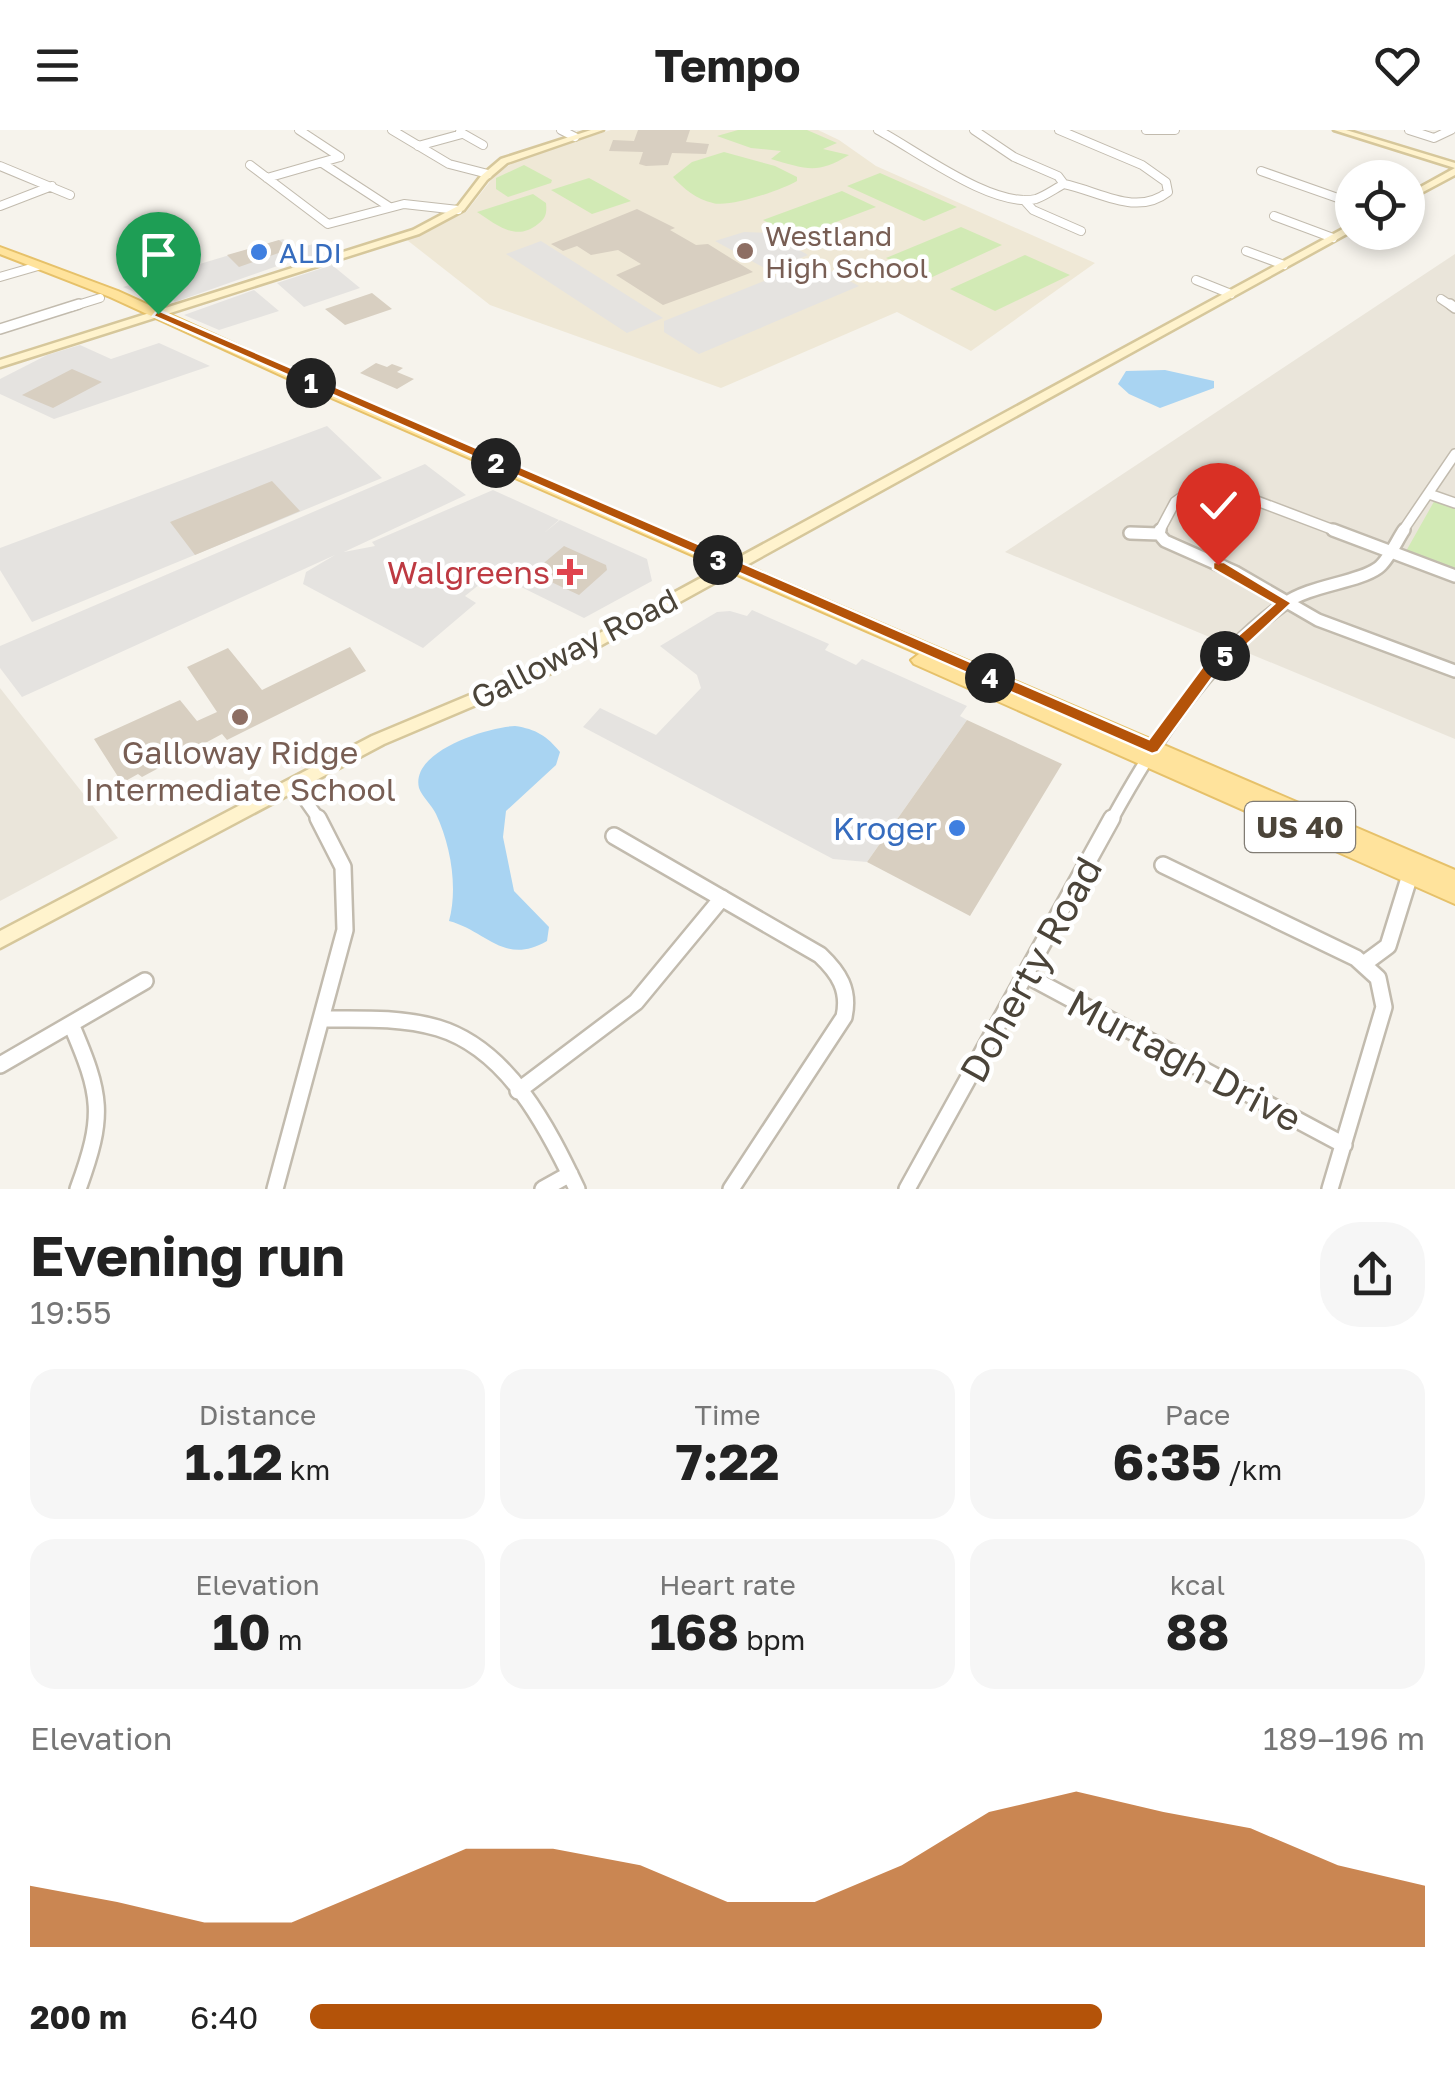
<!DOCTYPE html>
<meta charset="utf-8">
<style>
:root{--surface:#fff;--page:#f6f6f6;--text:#222;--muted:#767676;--accent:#b45309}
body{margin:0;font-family:"Golos Text",sans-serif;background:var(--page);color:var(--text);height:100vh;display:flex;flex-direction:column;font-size:38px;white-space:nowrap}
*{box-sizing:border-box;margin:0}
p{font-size:32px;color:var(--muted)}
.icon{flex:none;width:55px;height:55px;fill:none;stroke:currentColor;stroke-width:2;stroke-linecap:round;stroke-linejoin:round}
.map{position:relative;height:1059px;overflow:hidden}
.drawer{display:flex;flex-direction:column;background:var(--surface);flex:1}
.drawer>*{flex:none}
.tools{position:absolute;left:1335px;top:30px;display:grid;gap:20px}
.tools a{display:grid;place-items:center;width:90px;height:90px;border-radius:50%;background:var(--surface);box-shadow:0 5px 15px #0003;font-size:50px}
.pin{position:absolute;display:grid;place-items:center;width:85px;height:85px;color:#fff;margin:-102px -42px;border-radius:50% 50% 50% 0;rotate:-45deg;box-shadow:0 0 10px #0007}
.pin .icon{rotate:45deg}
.km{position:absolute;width:50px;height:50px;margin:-25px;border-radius:50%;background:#222;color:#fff;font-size:28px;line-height:50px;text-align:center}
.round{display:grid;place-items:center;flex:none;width:105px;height:105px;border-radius:40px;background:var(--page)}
.overview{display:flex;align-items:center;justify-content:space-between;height:170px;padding:0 30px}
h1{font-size:55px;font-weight:700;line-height:75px}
.metrics{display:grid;grid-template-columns:repeat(3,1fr);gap:15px;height:170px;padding:10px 30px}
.metrics div{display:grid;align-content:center;border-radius:25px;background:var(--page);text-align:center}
.metrics b{font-size:50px;font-weight:700}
.metrics small{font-size:28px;font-weight:400}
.metrics p{font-size:28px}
.chart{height:280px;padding:20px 30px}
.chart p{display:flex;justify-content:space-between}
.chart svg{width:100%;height:180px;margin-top:10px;fill:var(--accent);opacity:.7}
ul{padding:0 30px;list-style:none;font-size:32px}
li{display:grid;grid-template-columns:160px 120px 1fr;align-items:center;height:75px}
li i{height:25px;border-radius:12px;background:var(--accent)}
header{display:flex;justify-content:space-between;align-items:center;height:130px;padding:0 30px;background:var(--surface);font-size:45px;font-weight:700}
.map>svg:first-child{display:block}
.residential{fill:#eae5da}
.education{fill:#efe8d6}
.green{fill:#d2eab5}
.parking{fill:#e5e3e0}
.water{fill:#a9d4f2}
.building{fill:#d8cfc1}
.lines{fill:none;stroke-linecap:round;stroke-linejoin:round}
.street-far3-casing{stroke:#c2bbae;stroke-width:10}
.street-far2-casing{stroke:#c2bbae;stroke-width:12}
.street-far1-casing{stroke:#c2bbae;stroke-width:16}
.street-casing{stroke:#c2bbae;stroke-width:20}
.secondary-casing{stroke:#d6c79b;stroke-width:5}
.primary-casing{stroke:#e6c16a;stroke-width:4}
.street-far3{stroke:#fff;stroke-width:8}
.street-far2{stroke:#fff;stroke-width:9}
.street-far1{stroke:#fff;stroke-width:11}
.street{stroke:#fff;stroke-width:15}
.secondary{fill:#fff3cd;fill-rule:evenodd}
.primary{fill:#ffe39c;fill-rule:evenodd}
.route{fill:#b45309;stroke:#fff;stroke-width:2.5}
.education-dot{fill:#8d6e63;stroke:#fff;stroke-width:4}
.shop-dot{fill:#3f7fe0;stroke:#fff;stroke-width:4}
.health-dot{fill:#e0444e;stroke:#fff;stroke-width:4}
.labels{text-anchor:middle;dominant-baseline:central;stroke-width:9;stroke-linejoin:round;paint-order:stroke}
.far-education-label{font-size:28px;fill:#785e54;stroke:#fff;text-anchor:start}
.far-shop-label{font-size:28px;fill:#366cbe;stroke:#fff;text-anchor:start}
.shield{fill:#fff;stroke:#817c74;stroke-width:2.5}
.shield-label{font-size:30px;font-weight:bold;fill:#4b4439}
.health-label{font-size:32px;fill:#be3a42;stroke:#fff;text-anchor:end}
.street-label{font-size:32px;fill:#4b4439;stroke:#fff}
.education-label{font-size:32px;fill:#785e54;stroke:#fff}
.shop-label{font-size:32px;fill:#366cbe;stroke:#fff;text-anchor:end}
.near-street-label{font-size:38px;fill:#4b4439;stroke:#fff}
</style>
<header><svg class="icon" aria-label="menu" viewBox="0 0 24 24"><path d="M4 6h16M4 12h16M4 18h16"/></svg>Tempo<svg class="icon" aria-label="heart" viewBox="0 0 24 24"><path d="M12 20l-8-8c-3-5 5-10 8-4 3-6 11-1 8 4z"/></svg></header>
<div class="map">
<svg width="1455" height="1059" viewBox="0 0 1455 1059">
<rect width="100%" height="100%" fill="#f6f3ec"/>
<!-- residential -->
<path class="residential" d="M1455,124V609L1005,422Z
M0,558L118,708L0,771Z"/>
<!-- education -->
<path class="education" d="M611,0H818L839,10L876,36L1095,133L971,221L897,182L721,258L490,175L407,110L466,82L496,44L519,29Z"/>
<!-- green -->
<path class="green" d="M738,0H807L837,13L823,19L849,25C816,45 807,39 771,29L781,21L751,18L717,6Z
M724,22L775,36L797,47V51C782,60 729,78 713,73C696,69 684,59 673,47L692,32Z
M524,35L552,50L551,53L508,67L496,59V48Z
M880,43L957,77L924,91L847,56Z
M589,48L631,71L592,84L551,60Z
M842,61L876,77L796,107L763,90Z
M533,64L546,73C547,83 546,88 538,94C516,112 497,95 477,82Z
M961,97L1002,115L928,149L886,128Z
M1025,125L1070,145L995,181L950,159Z
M1436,368L1455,375V442L1405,423Z"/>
<!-- parking -->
<path class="parking" d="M744,102L769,103L808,125L770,141L715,111Z
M283,109L297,119L313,114L327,125L305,131L300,128L175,172L171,168L160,173L123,157Z
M541,111L663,188L627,203L506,124Z
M332,135L360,158L304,177L277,153Z
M799,137H823L859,156L699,224L664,202V191Z
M254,160L279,181L219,200L184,185Z
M159,213L210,236L54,289L0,264V249L47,225L80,215L111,229Z
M327,296L382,348L32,492L0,440V418Z
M425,334L466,365L344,422L375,416L372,412L493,360L559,390L544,403L560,390L647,429L652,451L584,488L501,447L507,442L500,438L465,466L476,473L423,518L303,454L306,442L335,425L22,567L0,538V516Z
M752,480L829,514L825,520L856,535L862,529L967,576L960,586L967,590L867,732L833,729L583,597L600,578L656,605L701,558L697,545L660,516L717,482L730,481L747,486Z"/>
<!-- water -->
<path class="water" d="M1165,240L1214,251V258L1160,278L1129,264L1118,254L1126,241Z
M515,596C536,599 547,606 560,622L556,635L506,681L503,707L514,761L549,797L547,811C504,836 487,801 449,791C458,758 451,716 436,684C432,675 422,667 419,658C410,621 488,597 515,596Z"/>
<!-- building -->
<path class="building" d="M638,0H690L686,12L709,14L706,24L672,23L668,35L646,36L639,34L643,22L609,21L613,10L634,11Z
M637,79L675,98L670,100L696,115L708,114L753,142L663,175L616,145L641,134L618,120L591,125L577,116L563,121L551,114Z
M279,110L290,119L239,137L227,125Z
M372,163L392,179L345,195L325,179Z
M376,233L387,237L392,234L403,238L397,242L414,249L397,259L360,243Z
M72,239L102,252L53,278L22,265Z
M272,351L300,381L195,425L170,392Z
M564,416L606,435L607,440L579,465L532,443Z
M350,517L366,541L227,610L222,604L142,647L138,644L122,653L94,609L180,570L197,591L217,582L187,537L228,518L262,560Z
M967,590L1062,634L970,786L867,732Z"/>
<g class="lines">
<!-- street-far3 casing -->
<g class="street-far3-casing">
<path id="street-far3" d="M299,0L340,27
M392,0L449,34L488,44
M561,0L575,7
M878,0C916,20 993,79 1036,69C1045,66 1056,58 1064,54
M974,0L1014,27L1058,46L1064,54C1099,61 1136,87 1168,62L1166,52L1142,35L1059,0
M1146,0H1175
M1409,0L1434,8L1451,0
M460,2L483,15
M418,16L462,4
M322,33L388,76
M250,35L328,94L404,74L458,80
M0,36L70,65
M1261,41L1352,73
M267,48L340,27
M1024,70L1033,80L1081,101
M0,76L52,56
M1274,86L1333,108
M1246,121L1284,135
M0,147L38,136
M1196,150L1231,164
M1441,169L1453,177
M71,177L100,168"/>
</g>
<!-- street-far2 casing -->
<g class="street-far2-casing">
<path id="street-far2" d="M1450,174L1455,178
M0,199L79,174
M1429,364L1455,373
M1159,402L1175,372L1204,351L1339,402
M1402,402L1455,324"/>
</g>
<!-- street-far1 casing -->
<g class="street-far1-casing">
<path id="street-far1" d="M1333,400L1455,446
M1130,403L1159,404
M1159,404L1160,400
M1159,404L1165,411L1235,442L1318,490L1455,541
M294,654L320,691
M1111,691C1156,609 1207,530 1284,474C1310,455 1357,453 1378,438C1388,431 1397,410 1404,400"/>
</g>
<!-- street casing -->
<g class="street-casing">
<path id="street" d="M614,706L820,825C839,843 850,860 844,887L731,1059
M1163,735L1356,828L1378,848L1384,877L1330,1059
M1365,833L1388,816L1410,745
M1026,845L1344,1015
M321,889C360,889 400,887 438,898C508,919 548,998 577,1059
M71,894C102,966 105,985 78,1059
M0,935L145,851
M518,961L636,872L722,768
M275,1059L345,800L343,737L318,688
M543,1059L570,1044
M907,1059L1112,688"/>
</g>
<!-- secondary casing -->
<g class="secondary-casing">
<path id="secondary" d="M591,0H603L507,33L487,50L464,80L419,104L0,237V230L413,100L458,76L481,46L501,29Z
M1334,0H1346L1455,33V45L1408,70V64L1455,38Z
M1352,94V101L549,544L384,614L0,818V801L372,606L539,536Z"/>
</g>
<!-- primary casing -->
<g class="primary-casing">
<path id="primary" d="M0,117L118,161L314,250L1455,740V774L914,534L911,530L919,524L304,256L110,167L0,124Z"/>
</g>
<!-- street-far3 -->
<use href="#street-far3" class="street-far3"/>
<!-- street-far2 -->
<use href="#street-far2" class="street-far2"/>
<!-- street-far1 -->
<use href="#street-far1" class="street-far1"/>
<!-- street -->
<use href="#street" class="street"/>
<!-- secondary -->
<use href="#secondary" class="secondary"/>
<!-- primary -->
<use href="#primary" class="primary"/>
</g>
<!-- route -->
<path class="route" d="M158,180L1149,609L1203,536L1274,474L1213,439V432H1224L1292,473L1215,544L1158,622L1152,624L153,186Z"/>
<!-- markers -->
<g class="education-dot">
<circle cx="745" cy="121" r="10"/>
<circle cx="240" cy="587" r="10"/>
</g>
<g class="shop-dot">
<circle cx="259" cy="122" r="10"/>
<circle cx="957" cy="698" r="10"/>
</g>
<path class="health-dot" d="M565 427h10v10h10v10h-10v10h-10v-10h-10v-10h10z"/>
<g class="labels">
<!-- far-education labels -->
<g class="far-education-label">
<text x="765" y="105">Westland<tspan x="765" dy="32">High School</tspan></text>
</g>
<!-- far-shop labels -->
<g class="far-shop-label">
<text x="279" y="122">ALDI</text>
</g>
<!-- shield labels -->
<rect class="shield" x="1245" y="672" width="110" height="50" rx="8"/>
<g class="shield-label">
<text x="1300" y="697">US 40</text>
</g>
<!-- health labels -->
<g class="health-label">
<text x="550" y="442">Walgreens</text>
</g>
<!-- street labels -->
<g class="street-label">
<text transform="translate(574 518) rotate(-27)">Galloway Road</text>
</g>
<!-- education labels -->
<g class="education-label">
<text x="240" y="622">Galloway Ridge<tspan x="240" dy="37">Intermediate School</tspan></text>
</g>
<!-- shop labels -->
<g class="shop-label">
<text x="937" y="698">Kroger</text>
</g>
<!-- near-street labels -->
<g class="near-street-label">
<text transform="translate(1030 839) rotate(-61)">Doherty Road</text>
<text transform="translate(1185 930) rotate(28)">Murtagh Drive</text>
</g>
</g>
</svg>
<div class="tools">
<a><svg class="icon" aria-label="locate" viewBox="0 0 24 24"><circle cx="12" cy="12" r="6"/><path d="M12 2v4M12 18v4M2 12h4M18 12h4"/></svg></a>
</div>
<div class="pin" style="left:158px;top:184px;background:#1e9e55"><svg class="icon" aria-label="arrive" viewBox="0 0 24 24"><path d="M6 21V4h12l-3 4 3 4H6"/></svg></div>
<div class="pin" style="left:1218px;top:435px;background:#d93025"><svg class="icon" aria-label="check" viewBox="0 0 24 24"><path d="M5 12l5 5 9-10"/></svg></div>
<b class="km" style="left:311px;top:253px">1</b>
<b class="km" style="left:496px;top:333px">2</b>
<b class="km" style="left:718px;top:430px">3</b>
<b class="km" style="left:990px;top:548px">4</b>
<b class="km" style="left:1225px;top:526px">5</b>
</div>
<section class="drawer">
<div class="overview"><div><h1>Evening run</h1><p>19:55</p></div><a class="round"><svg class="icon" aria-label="share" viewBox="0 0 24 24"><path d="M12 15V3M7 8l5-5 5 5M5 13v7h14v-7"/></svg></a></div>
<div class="metrics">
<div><p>Distance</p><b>1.12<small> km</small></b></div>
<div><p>Time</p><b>7:22</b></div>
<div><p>Pace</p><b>6:35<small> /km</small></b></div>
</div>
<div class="metrics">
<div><p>Elevation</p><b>10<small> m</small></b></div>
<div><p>Heart rate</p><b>168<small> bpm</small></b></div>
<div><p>kcal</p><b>88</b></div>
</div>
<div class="chart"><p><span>Elevation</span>189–196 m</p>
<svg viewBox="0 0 160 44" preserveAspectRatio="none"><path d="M0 44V29L10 33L20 38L30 38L40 29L50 20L60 20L70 24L80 33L90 33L100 24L110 11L120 6L130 11L140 15L150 24L160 29V44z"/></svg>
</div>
<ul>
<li><b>200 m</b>6:40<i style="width:71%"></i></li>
</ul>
</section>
